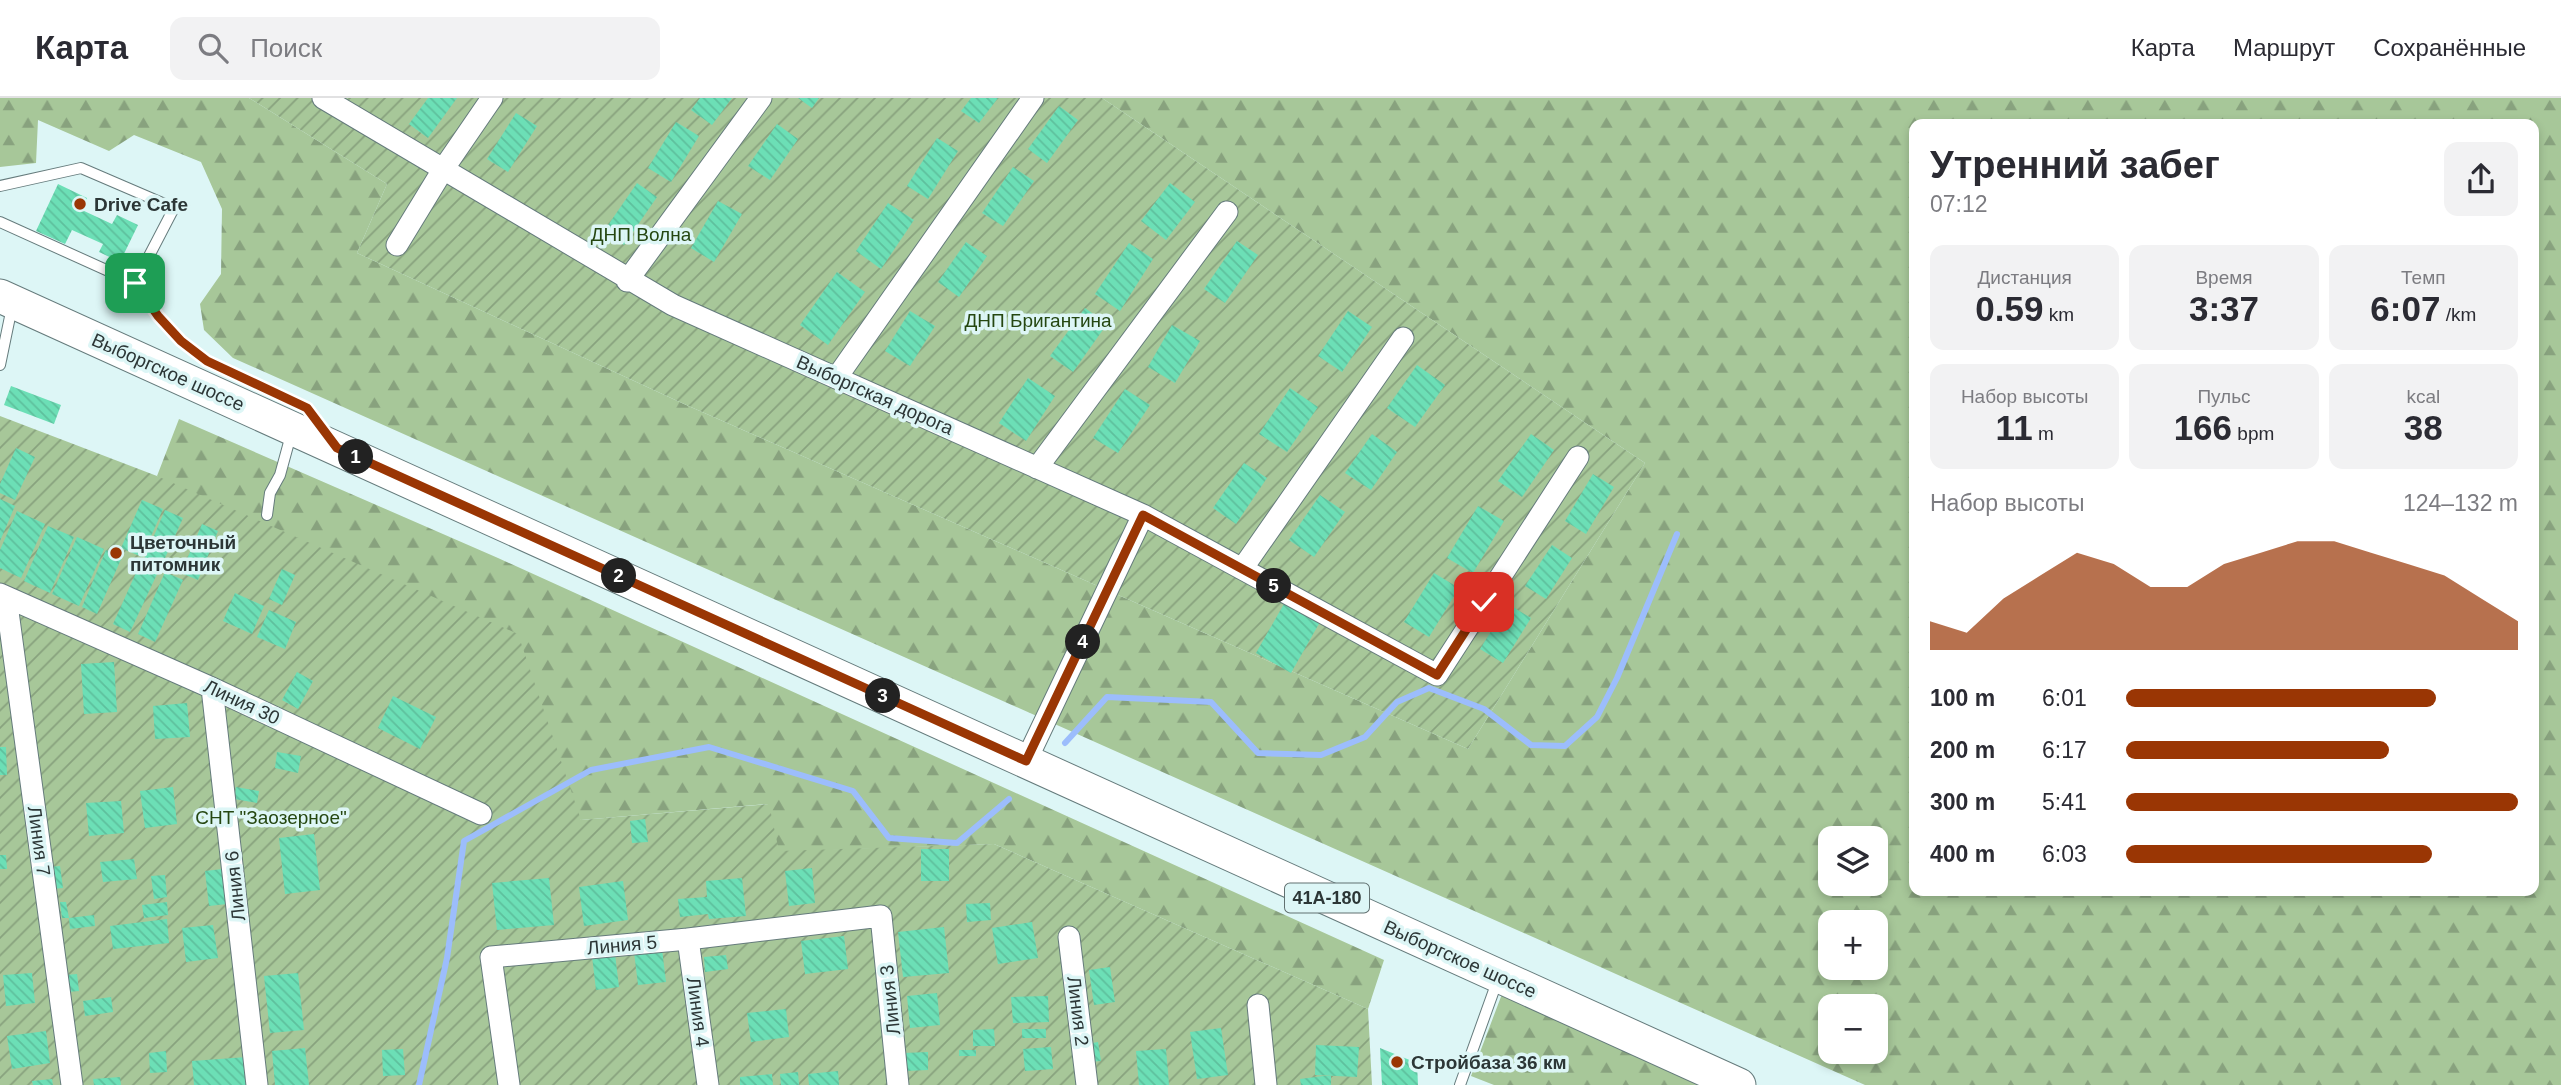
<!DOCTYPE html>
<html lang="ru">
<meta charset="utf-8">
<style>
:root{--surface:#fff;--page:#f2f2f3;--text:#2b2b33;--muted:#7c7c81;--line:#e1e1e2;--accent:#9a3604}
body{margin:0;font-family:Arial,sans-serif;background:var(--page);color:var(--text);height:100vh;display:flex;flex-direction:column;font-size:26px;white-space:nowrap}
*{box-sizing:border-box;margin:0}
p{font-size:23px;color:var(--muted)}
.icon{flex:none;width:38px;height:38px;fill:none;stroke:currentColor;stroke-width:2;stroke-linecap:round;stroke-linejoin:round}
.map{position:relative;flex:1;overflow:hidden}
.sheet{position:absolute;left:1909px;top:21px;width:630px;height:777px;display:flex;flex-direction:column;background:var(--surface);border-radius:14px;box-shadow:0 4px 10px #0003}
.sheet>*{flex:none}
.controls{position:absolute;left:1818px;top:728px;display:grid;gap:14px}
.controls a{display:grid;place-items:center;width:70px;height:70px;border-radius:14px;background:var(--surface);box-shadow:0 4px 10px #0003;font-size:35px}
.pin{position:absolute;display:grid;place-items:center;width:60px;height:60px;color:#fff;margin:-30px;border-radius:14px;box-shadow:0 4px 10px #0006}
.km{position:absolute;width:35px;height:35px;margin:-18px;border-radius:50%;background:#222;color:#fff;font-size:19px;line-height:35px;text-align:center}
.round{display:grid;place-items:center;flex:none;width:74px;height:74px;border-radius:14px;background:var(--page)}
.summary{display:flex;align-items:center;justify-content:space-between;height:119px;padding:0 21px}
h1{font-size:38px;font-weight:600;line-height:52px}
.metrics{display:grid;grid-template-columns:repeat(3,1fr);gap:10px;height:119px;padding:7px 21px}
.metrics div{display:grid;align-content:center;border-radius:14px;background:var(--page);text-align:center}
.metrics b{font-size:35px;font-weight:600}
.metrics small{font-size:19px;font-weight:400}
.metrics p{font-size:19px}
.chart{height:196px;padding:14px 21px}
.chart p{display:flex;justify-content:space-between}
.chart svg{width:100%;height:126px;margin-top:7px;fill:var(--accent);opacity:.7}
ul{padding:0 21px;list-style:none;font-size:23px}
li{display:grid;grid-template-columns:112px 84px 1fr;align-items:center;height:52px}
li i{height:18px;border-radius:9px;background:var(--accent)}
header{display:flex;align-items:center;gap:42px;box-sizing:border-box;height:98px;padding:0 35px;background:var(--surface);border-bottom:2px solid var(--line)}
header strong{font-size:33px}
nav{display:flex;gap:38px;margin-inline-start:auto;font-size:24px}
.search{width:490px;height:63px;background:var(--page);display:flex;align-items:center;gap:18px;box-sizing:border-box;padding:0 24px;border-radius:14px;color:var(--muted);font-size:26px}
.map>svg:first-child{display:block}
.forest{fill:url(#forest-firs);fill-rule:evenodd}
.garden{fill:url(#garden-furrows)}
.lines{fill:none;stroke-linecap:round;stroke-linejoin:round}
.stream{stroke:#9cbdfc;stroke-width:6}
.building{fill:url(#building-back-hatch)}
.lane-casing{stroke:#657b7c;stroke-width:12}
.street-casing{stroke:#657b7c;stroke-width:23}
.primary-casing{stroke:#657b7c;stroke-width:35}
.lane{stroke:#fff;stroke-width:10}
.street{stroke:#fff;stroke-width:21}
.primary{stroke:#fff;stroke-width:33}
.route-casing{stroke:#fff;stroke-width:14}
.route{stroke:#9a3604;stroke-width:9}
.poi-dot{fill:#9a3604;stroke:#ddf6f6;stroke-width:2.5}
.labels{text-anchor:middle;dominant-baseline:central;stroke-width:7;stroke-linejoin:round;paint-order:stroke}
.shield{fill:#ddf6f6;stroke:#617070;stroke-width:2}
.shield-label{font-size:18px;font-weight:bold;fill:#2c3636}
.poi-label{font-size:19px;font-weight:bold;fill:#2c3636;stroke:#ddf6f6;text-anchor:start}
.park-label{font-size:19px;fill:#254711;stroke:#ddf6f6}
.street-label{font-size:19px;fill:#2c3636;stroke:#ddf6f6}
</style>
<header>
<strong>Карта</strong>
<div class="search"><svg class="icon" aria-label="search" viewBox="0 0 24 24"><circle cx="10" cy="10" r="6"/><path d="M15 15l6 6"/></svg>Поиск</div>
<nav><a>Карта</a><a>Маршрут</a><a>Сохранённые</a></nav>
</header>
<div class="map">
<svg width="2561" height="987" viewBox="0 0 2561 987">
<defs>
<pattern id="forest-firs" width="22" height="20" patternUnits="userSpaceOnUse" patternTransform="scale(1.75)"><rect width="22" height="20" fill="#a7c799"/><path d="M5 1l3.5 6h-7zM16 11l3.5 6h-7z" fill="#88a27e"/></pattern>
<pattern id="garden-furrows" width="10" height="10" patternUnits="userSpaceOnUse" patternTransform="scale(1.75)"><rect width="10" height="10" fill="#a7c799"/><path d="M-1 1l2-2M0 10L10 0M9 11l2-2" fill="none" stroke="#88a27e"/></pattern>
<pattern id="building-back-hatch" width="6" height="6" patternUnits="userSpaceOnUse" patternTransform="scale(1.75)"><rect width="6" height="6" fill="#6cdfb6"/><path d="M-1 5l2 2M0 0l6 6M5-1l2 2" fill="none" stroke="#5ec09d"/></pattern>
</defs>
<rect width="100%" height="100%" fill="#ddf6f6"/>
<!-- forest -->
<path class="forest" d="M0,0H249L387,86L357,155L684,306L1468,651L1645,365L1102,0H2561V987H1865L233,260L204,232L200,206L221,176L222,111L201,64L134,37L109,53L38,22L36,65L0,69ZM1914,26H2534V793H1914ZM1830,740H1876V786H1830ZM1830,824H1876V870H1830ZM1830,908H1876V954H1830Z
M179,321L498,460L1384,862L1368,911L994,746L778,754L768,706L581,722L157,378Z
M1502,896L1702,987H1494L1471,978Z"/>
<!-- garden -->
<path class="garden" d="M249,0H1102L1645,365L1468,651L684,306L357,155L387,86Z
M0,318L157,378L518,536L581,722L769,706L779,753L994,746L1368,911L1372,987H0Z"/>
<g class="lines">
<!-- stream -->
<path class="stream" d="M1065,645L1107,599L1211,604L1258,655L1321,657L1365,639L1397,604L1429,590L1484,611L1531,647L1565,648L1597,619L1617,580L1677,436
M419,987L447,860L464,743L591,672L709,649L853,693L889,740L957,745L1009,701"/>
</g>
<!-- building -->
<path class="building" d="M428,0H457L428,40L409,26Z
M700,0H732L712,27L691,12Z
M798,0H819L812,10Z
M971,0H998L979,25L961,13Z
M1059,8L1078,22L1047,65L1028,51Z
M516,15L537,28L508,74L487,61Z
M676,24L699,38L671,84L648,70Z
M777,26L798,41L770,82L748,68Z
M937,40L958,53L928,101L907,88Z
M1013,69L1034,83L1003,128L982,115Z
M637,85L657,99L624,147L604,133Z
M1170,85L1195,104L1166,142L1141,123Z
M58,86L87,100L82,112L112,126L117,117L138,127L120,164L99,154L103,146L72,132L65,146L36,133Z
M718,103L742,116L714,164L691,150Z
M888,105L914,122L881,171L856,153Z
M1237,143L1258,157L1225,205L1204,191Z
M966,144L987,158L959,199L938,184Z
M1129,145L1153,161L1120,213L1095,196Z
M837,174L865,194L828,247L800,227Z
M1085,210L1107,226L1073,274L1050,258Z
M910,213L935,228L910,268L885,253Z
M1348,213L1372,229L1342,274L1318,258Z
M1172,227L1200,243L1175,285L1148,269Z
M1417,267L1445,287L1415,329L1387,310Z
M1028,280L1055,298L1026,343L999,325Z
M11,288L61,307L54,326L4,307Z
M1290,290L1318,309L1287,354L1259,336Z
M1125,291L1150,307L1118,355L1093,340Z
M1372,336L1397,354L1371,392L1345,375Z
M1531,336L1554,352L1522,399L1498,383Z
M16,350L35,359L15,402L0,395V386Z
M1244,365L1267,380L1236,426L1213,410Z
M1593,376L1614,389L1586,436L1565,423Z
M1320,397L1345,414L1314,459L1289,442Z
M0,401L15,408L0,443Z
M142,402L163,411L142,459L121,450Z
M1478,408L1504,423L1473,475L1447,460Z
M165,412L183,420L161,469L144,461Z
M17,413L45,426L21,480L0,470V452Z
M202,426L218,433L198,482L181,475Z
M48,428L74,439L50,495L24,483Z
M77,439L104,451L79,508L52,496Z
M1552,447L1572,460L1546,501L1525,488Z
M106,452L122,459L97,516L82,509Z
M140,466L158,474L130,534L113,526Z
M282,471L295,477L282,507L269,501Z
M165,474L183,482L155,544L138,536Z
M1434,475L1459,490L1429,539L1404,524Z
M235,495L264,508L252,536L223,523Z
M1285,504L1320,524L1291,575L1256,555Z
M1508,506L1531,520L1503,565L1480,551Z
M269,512L296,524L285,551L257,539Z
M114,564L117,614L84,616L81,566Z
M297,574L313,583L298,611L282,602Z
M393,598L436,619L420,651L378,630Z
M187,605L190,639L155,641L153,608Z
M0,649H6L7,677H0Z
M277,654L301,658L298,675L275,670Z
M173,689L177,726L145,730L140,693Z
M236,689L259,693L257,705L234,701Z
M121,703L124,735L89,738L86,705Z
M645,721L648,744L632,745L630,723Z
M314,736L320,792L285,796L279,740Z
M921,751H949V783H921Z
M0,757H6L7,771H0Z
M134,761L137,781L103,784L100,764Z
M60,768L63,790L52,791L49,769Z
M812,770L815,805L789,808L785,773Z
M223,771L227,806L209,808L205,773Z
M165,777L167,799L154,801L151,778Z
M549,780L554,827L497,832L492,785Z
M742,780L746,818L709,821L708,816L680,819L678,801L707,799L706,783Z
M623,783L628,822L584,828L579,789Z
M60,804H66L69,820H62Z
M167,804L168,817L144,820L142,807Z
M990,805L991,822L967,824L966,806Z
M94,817L95,828L70,831L69,820Z
M167,821L169,845L113,851L110,828Z
M1032,824L1038,860L998,866L992,830Z
M213,827L218,860L186,864L182,830Z
M944,829L949,875L903,879L898,834Z
M844,838L848,871L805,876L801,843Z
M662,851L666,884L638,887L634,854Z
M615,856L619,889L596,892L592,858Z
M726,857L728,871L705,874L704,859Z
M1110,869L1115,904L1094,907L1089,872Z
M32,875L35,905L6,908L3,877Z
M298,875L304,932L270,935L264,878Z
M77,876L79,893L68,894L66,877Z
M937,895L940,927L910,930L907,898Z
M1048,898L1049,924L1013,925L1011,899Z
M111,899L113,914L85,918L83,903Z
M786,911L789,939L751,944L747,915Z
M1221,930L1228,977L1197,981L1190,934Z
M994,931L995,948H973V932Z
M1022,931H1046V940H1022Z
M46,933L50,965L12,971L7,938Z
M1098,944L1101,963L1089,964L1087,946Z
M1316,947L1359,949L1357,979L1315,977Z
M1051,949L1053,971L1025,973L1023,951Z
M305,950L309,987H275L272,953Z
M1380,950L1417,965L1418,987H1382Z
M403,951L405,977L383,978L382,952Z
M1166,951L1169,987H1139L1136,953Z
M959,952H976V958H959Z
M166,953L167,974L150,975L149,955Z
M928,954V972L905,973L904,955Z
M247,959L249,987H194L192,963Z
M838,973L839,987H809L808,976Z
M798,974L799,987H781L780,976Z
M772,976L773,987H740V979Z
M1331,977V987H1301L1300,981Z
M120,979L121,987H94L93,981Z
M52,981L53,987H33L32,983Z"/>
<g class="lines">
<!-- lane casing -->
<g class="lane-casing">
<path id="lane" d="M0,88L81,70L174,110L135,185
M0,124L135,185L158,218L181,243L207,263L307,310L324,334
M0,267L12,209
M267,417L270,395L280,377L292,333
M1460,987L1498,881"/>
</g>
<!-- street casing -->
<g class="street-casing">
<path id="street" d="M323,0L673,207L1143,417L1437,577L1578,359
M397,147L444,70L492,0
M627,183L761,0
M837,279L1033,0
M1037,370L1227,114
M1242,471L1403,240
M0,496L212,590L481,716
M6,499L72,987
M212,590L257,987
M1026,663L1143,417
M1069,839L1087,987
M688,841L708,987
M1258,907L1266,987
M509,987L491,859L688,841L881,818L898,987"/>
</g>
<!-- primary casing -->
<g class="primary-casing">
<path id="primary" d="M0,198L1739,987"/>
</g>
<!-- lane -->
<use href="#lane" class="lane"/>
<!-- street -->
<use href="#street" class="street"/>
<!-- primary -->
<use href="#primary" class="primary"/>
</g>
<g class="lines">
<!-- route casing -->
<g class="route-casing">
<path id="route" d="M135,185L158,218L181,243L207,263L307,310L337,350L1026,663L1143,417L1437,577L1484,504"/>
</g>
<!-- route -->
<use href="#route" class="route"/>
</g>
<!-- markers -->
<g class="poi-dot">
<circle cx="80" cy="106" r="7"/>
<circle cx="116" cy="455" r="7"/>
<circle cx="1397" cy="964" r="7"/>
</g>
<g class="labels">
<!-- shield labels -->
<rect class="shield" x="1285" y="785.5" width="84" height="29" rx="5"/>
<g class="shield-label">
<text x="1327" y="800">41А-180</text>
</g>
<!-- poi labels -->
<g class="poi-label">
<text x="94" y="106">Drive Cafe</text>
<text x="130" y="444">Цветочный<tspan x="130" dy="22">питомник</tspan></text>
<text x="1411" y="964">Стройбаза 36 км</text>
</g>
<!-- park labels -->
<g class="park-label">
<text x="641" y="136">ДНП Волна</text>
<text x="1038" y="222">ДНП Бригантина</text>
<text x="271" y="719">СНТ "Заозерное"</text>
</g>
<!-- street labels -->
<g class="street-label">
<text transform="translate(168 274) rotate(24)">Выборгское шоссе</text>
<text transform="translate(875 297) rotate(24)">Выборгская дорога</text>
<text transform="translate(242 604) rotate(25)">Линия 30</text>
<text transform="translate(39 743) rotate(82)">Линия 7</text>
<text transform="translate(235 788) rotate(-96)">Линия 6</text>
<text transform="translate(622 847) rotate(-5)">Линия 5</text>
<text transform="translate(1460 861) rotate(24)">Выборгское шоссе</text>
<text transform="translate(890 902) rotate(-96)">Линия 3</text>
<text transform="translate(1078 913) rotate(83)">Линия 2</text>
<text transform="translate(698 914) rotate(82)">Линия 4</text>
</g>
</g>
</svg>
<div class="controls">
<a><svg class="icon" aria-label="layers" viewBox="0 0 24 24"><path d="M12 4l9 5-9 5-9-5zM3 14l9 5 9-5"/></svg></a>
<a>+</a>
<a>−</a>
</div>
<div class="pin" style="left:135px;top:185px;background:#1e9e55"><svg class="icon" aria-label="arrive" viewBox="0 0 24 24"><path d="M6 21V4h12l-3 4 3 4H6"/></svg></div>
<div class="pin" style="left:1484px;top:504px;background:#d93025"><svg class="icon" aria-label="check" viewBox="0 0 24 24"><path d="M5 12l5 5 9-10"/></svg></div>
<b class="km" style="left:356px;top:359px">1</b>
<b class="km" style="left:619px;top:478px">2</b>
<b class="km" style="left:883px;top:598px">3</b>
<b class="km" style="left:1083px;top:544px">4</b>
<b class="km" style="left:1274px;top:488px">5</b>
<section class="sheet">
<div class="summary"><div><h1>Утренний забег</h1><p>07:12</p></div><a class="round"><svg class="icon" aria-label="share" viewBox="0 0 24 24"><path d="M12 15V3M7 8l5-5 5 5M5 13v7h14v-7"/></svg></a></div>
<div class="metrics">
<div><p>Дистанция</p><b>0.59<small> km</small></b></div>
<div><p>Время</p><b>3:37</b></div>
<div><p>Темп</p><b>6:07<small> /km</small></b></div>
</div>
<div class="metrics">
<div><p>Набор высоты</p><b>11<small> m</small></b></div>
<div><p>Пульс</p><b>166<small> bpm</small></b></div>
<div><p>kcal</p><b>38</b></div>
</div>
<div class="chart"><p><span>Набор высоты</span>124–132 m</p>
<svg viewBox="0 0 160 44" preserveAspectRatio="none"><path d="M0 44V34L10 38L20 26L30 18L40 10L50 14L60 22L70 22L80 14L90 10L100 6L110 6L120 10L130 14L140 18L150 26L160 34V44z"/></svg>
</div>
<ul>
<li><b>100 m</b>6:01<i style="width:79%"></i></li>
<li><b>200 m</b>6:17<i style="width:67%"></i></li>
<li><b>300 m</b>5:41<i style="width:100%"></i></li>
<li><b>400 m</b>6:03<i style="width:78%"></i></li>
</ul>
</section>
</div>
